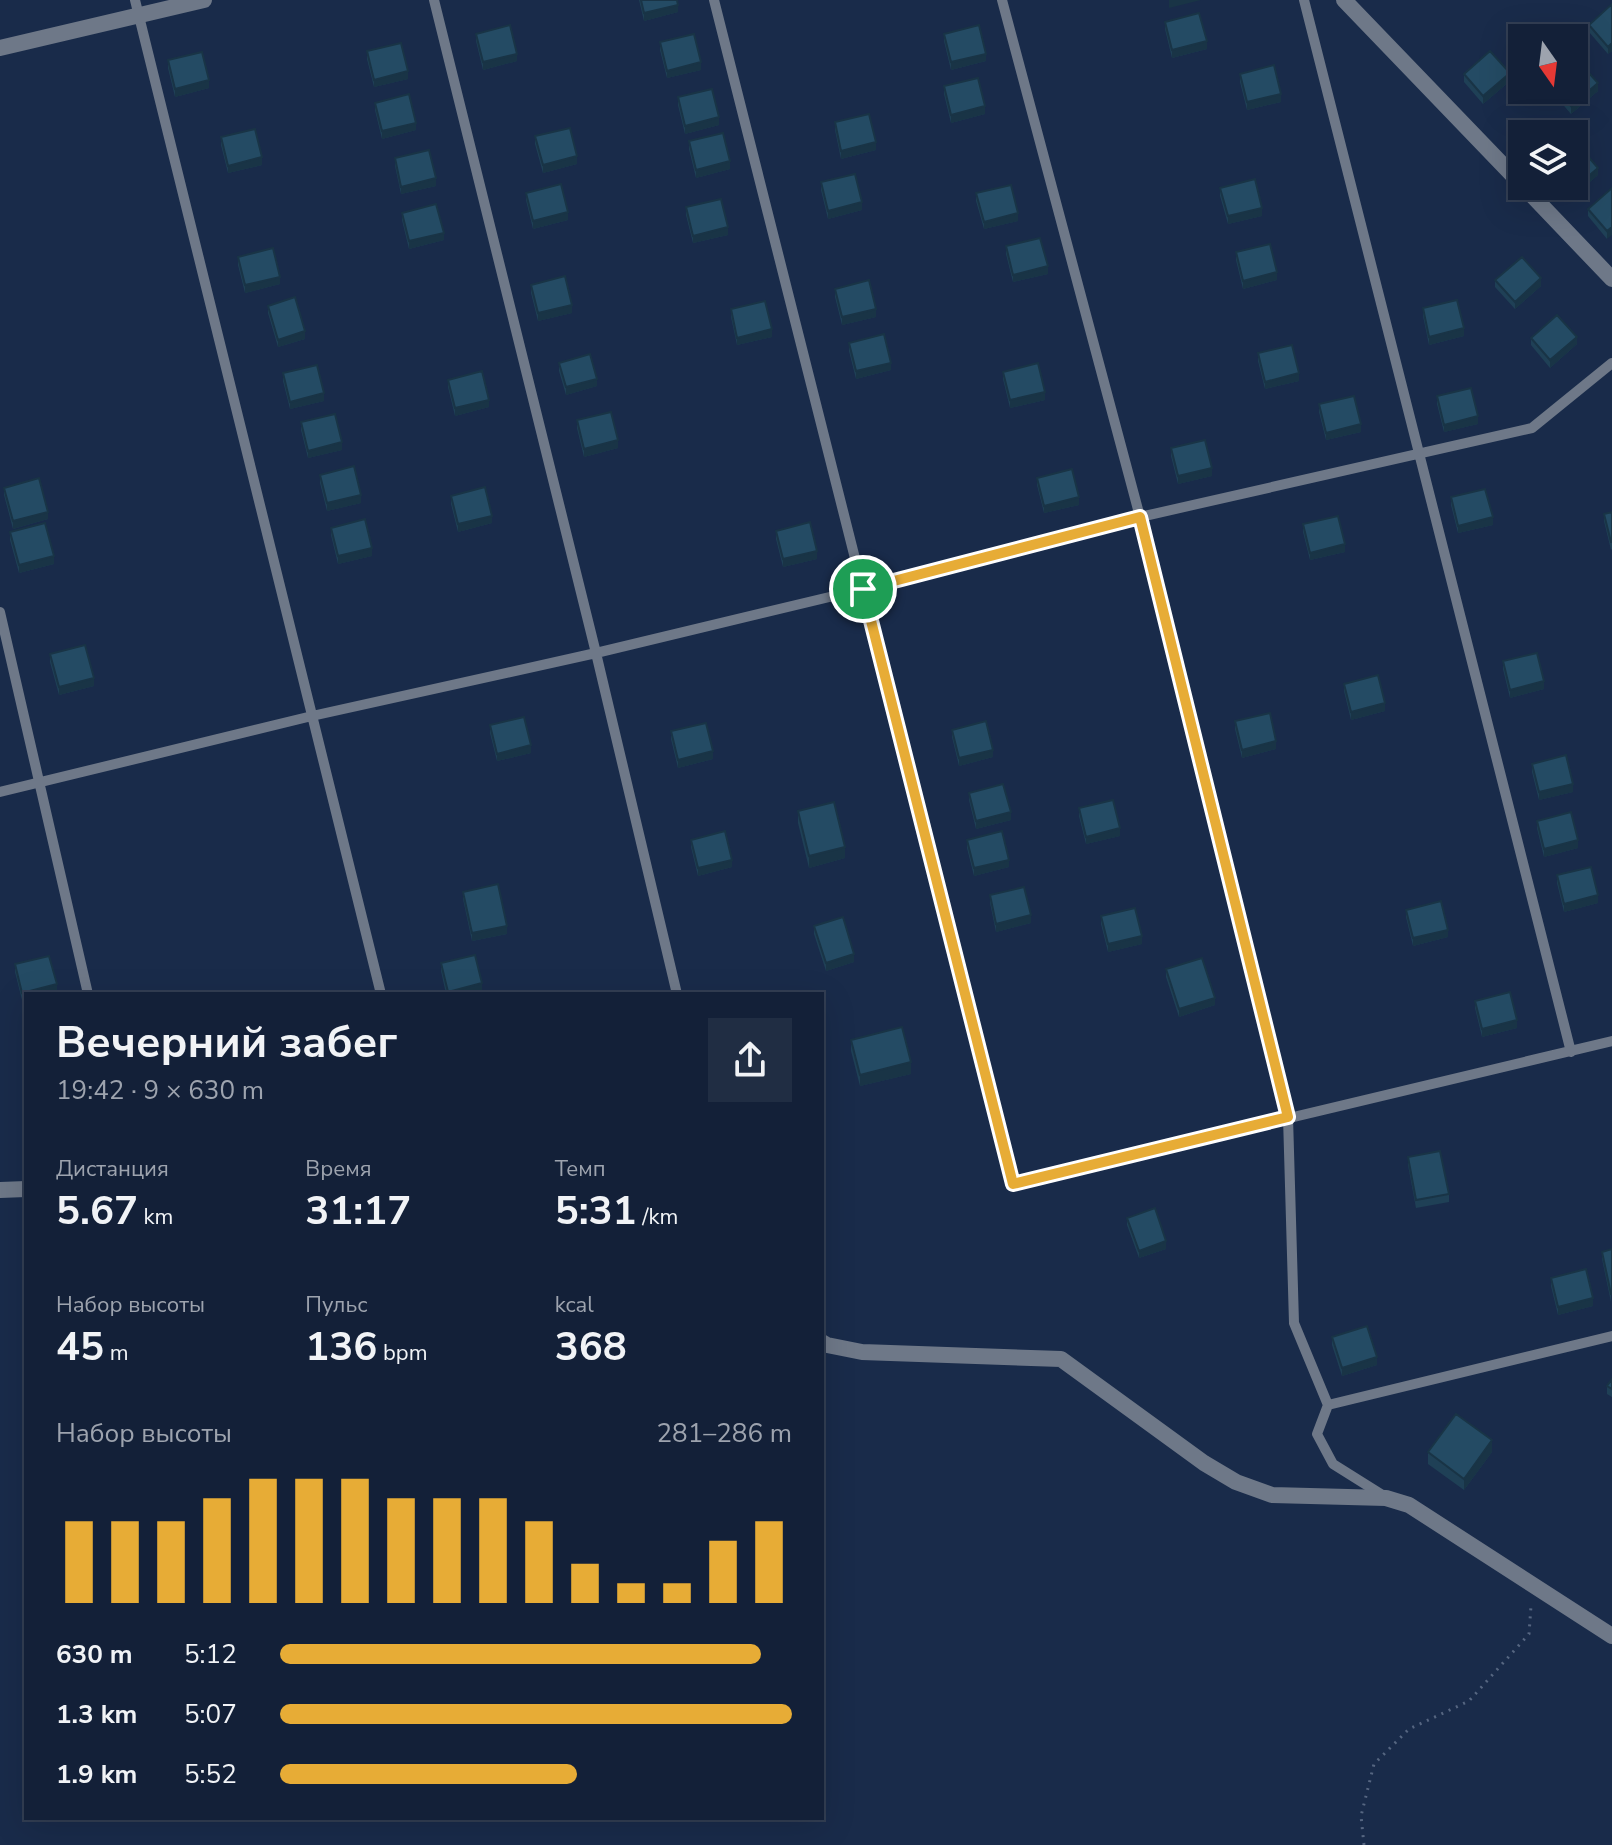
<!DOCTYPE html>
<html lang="ru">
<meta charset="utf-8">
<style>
:root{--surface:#132038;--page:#202d43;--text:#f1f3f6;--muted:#9da3ae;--line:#323e53;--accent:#e7ac36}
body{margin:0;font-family:"Nunito Sans",sans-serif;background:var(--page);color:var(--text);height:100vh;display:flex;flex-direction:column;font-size:30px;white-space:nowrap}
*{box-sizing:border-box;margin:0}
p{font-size:26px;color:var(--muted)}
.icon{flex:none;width:44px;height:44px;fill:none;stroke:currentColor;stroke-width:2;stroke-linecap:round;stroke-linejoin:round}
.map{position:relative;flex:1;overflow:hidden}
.drawer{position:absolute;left:24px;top:992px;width:800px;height:828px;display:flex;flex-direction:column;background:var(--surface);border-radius:0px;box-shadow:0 8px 32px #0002,0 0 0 2px var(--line)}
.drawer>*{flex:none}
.needle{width:52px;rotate:166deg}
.tools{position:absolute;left:1508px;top:24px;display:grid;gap:16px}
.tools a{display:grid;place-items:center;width:80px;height:80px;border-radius:0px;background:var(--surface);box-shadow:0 8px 32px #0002,0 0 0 2px var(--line);font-size:40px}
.pin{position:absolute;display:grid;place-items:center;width:68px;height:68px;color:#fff;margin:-34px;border:4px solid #fff;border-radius:50%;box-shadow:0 2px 8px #0007}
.round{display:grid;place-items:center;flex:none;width:84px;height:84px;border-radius:0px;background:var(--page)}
.summary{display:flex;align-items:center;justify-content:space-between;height:136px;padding:0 32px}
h1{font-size:44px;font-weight:700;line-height:60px}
.stats{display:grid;grid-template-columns:repeat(3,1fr);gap:12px;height:136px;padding:8px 32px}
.stats div{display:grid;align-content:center}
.stats b{font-size:40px;font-weight:700}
.stats small{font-size:22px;font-weight:400}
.stats p{font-size:22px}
.chart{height:224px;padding:16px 32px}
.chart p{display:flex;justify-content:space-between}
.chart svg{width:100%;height:144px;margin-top:8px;stroke:var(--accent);stroke-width:6}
ul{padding:0 32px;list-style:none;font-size:26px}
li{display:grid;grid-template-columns:128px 96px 1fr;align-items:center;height:60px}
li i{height:20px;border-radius:10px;background:var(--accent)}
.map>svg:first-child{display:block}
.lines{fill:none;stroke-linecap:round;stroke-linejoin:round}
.path{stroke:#566681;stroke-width:3;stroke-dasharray:2 6;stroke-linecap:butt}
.lane{stroke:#6e7888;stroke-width:10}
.street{stroke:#6e7888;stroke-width:16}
.wall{fill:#1f4056}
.shaded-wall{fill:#193446}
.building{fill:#244b64;stroke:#193446;stroke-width:2}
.route-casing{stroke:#fff;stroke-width:16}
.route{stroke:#e7ac36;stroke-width:10}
</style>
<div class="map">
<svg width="1612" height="1845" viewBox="0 0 1612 1845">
<rect width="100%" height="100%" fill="#192b4a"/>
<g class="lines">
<!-- path -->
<path class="path" d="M1364,1845L1361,1816L1374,1764L1409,1729L1469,1701L1529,1634L1531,1606"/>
<!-- lane -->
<path class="lane" d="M135,0L381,994
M434,0L596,653L677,994
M714,0L1013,1184L1612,1041
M1002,0L1140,517L1288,1117L1294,1323L1328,1405
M1304,0L1571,1052
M0,612L88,994
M0,792L312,716L596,653L863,589L1140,517L1532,428L1612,363
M1384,1496L1333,1464L1317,1434L1328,1405L1612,1336"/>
<!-- street -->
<path class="street" d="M1344,0L1522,185
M0,48L204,0
M1523,186L1612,279
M0,1190L26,1189
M822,1342L827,1345L862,1352L1061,1359L1204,1463L1236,1482L1272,1495L1386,1498L1409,1505L1612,1636"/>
</g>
<!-- wall -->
<path class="wall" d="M639,0H677L678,12L644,21Z
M1612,4V51L1608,54L1589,32V25Z
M1165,22L1207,49L1172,58L1165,29Z
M476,34L517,61L483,70L476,41Z
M944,34L986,61L951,70L944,41Z
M660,42L701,70L667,78L660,50Z
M367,51L408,79L374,87L367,59Z
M168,60L209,88L175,97L168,68Z
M1240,74L1281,102L1247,110L1240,82Z
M1464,74L1510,81L1483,104L1464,82Z
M944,86L985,114L951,123L944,94Z
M1552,90H1574L1598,91L1571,114L1552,92Z
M678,97L719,125L685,134L678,105Z
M375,103L416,130L382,139L375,110Z
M835,122L876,150L841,159L835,130Z
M535,136L577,164L543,173L535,144Z
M221,137L262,165L228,173L221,145Z
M689,141L730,169L696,178L689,149Z
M395,158L436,186L401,194L395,166Z
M1598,175L1571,198L1561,186H1574Z
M821,182L862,210L828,219L821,190Z
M1220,188L1262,216L1228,224L1220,196Z
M1612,188L1607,239L1588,216V209Z
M526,193L568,220L533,229L526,200Z
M976,193L1018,221L984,229L976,201Z
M686,207L728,235L693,243L686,215Z
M402,213L444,240L409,249L402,220Z
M1006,246L1048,274L1013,282L1006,254Z
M1236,252L1277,280L1243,289L1236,260Z
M238,257L280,284L245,293L238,265Z
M1495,280L1541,286L1515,309L1495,287Z
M531,285L572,313L538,321L531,293Z
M835,289L876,317L842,325L835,297Z
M268,306L305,339L278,347L268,313Z
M1423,308L1464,336L1429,345L1423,316Z
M731,309L772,337L737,345L731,317Z
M1531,338L1577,344L1550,368L1531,345Z
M849,343L891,370L856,379L849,351Z
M1258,353L1299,381L1265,389L1258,361Z
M559,363L597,386L566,395L559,371Z
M1003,372L1045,400L1010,408L1003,379Z
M283,373L324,401L290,409L283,381Z
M448,380L489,407L455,416L448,387Z
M1437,396L1478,424L1444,432L1437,404Z
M1319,404L1361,432L1326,440L1319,412Z
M577,420L618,448L584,457L577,428Z
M301,422L342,450L308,458L301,430Z
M1171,448L1212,476L1178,484L1171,456Z
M320,475L361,503L327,511L320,483Z
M1037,478L1079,505L1044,513L1037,485Z
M4,488L48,519L13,529L4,495Z
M451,496L492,523L458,532L451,504Z
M1451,497L1493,525L1458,533L1451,505Z
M1612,512V549L1611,550L1604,521V514Z
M1303,524L1345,552L1310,560L1303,532Z
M331,528L372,556L338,564L331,535Z
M776,531L817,559L783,567L776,539Z
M10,532L54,564L19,573L10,540Z
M50,654L94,686L59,695L50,662Z
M1503,661L1544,689L1510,698L1503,669Z
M1344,684L1385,711L1351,720L1344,691Z
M1235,721L1276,749L1242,758L1235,729Z
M490,725L531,753L497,761L490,733Z
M952,730L993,757L959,766L952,737Z
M671,731L713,759L678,768L671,739Z
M1532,764L1573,792L1539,800L1532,772Z
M969,793L1011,820L976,829L969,800Z
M1079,808L1120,836L1086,844L1079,816Z
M798,811L845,858L809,868L798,823Z
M1537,821L1578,848L1544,857L1537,828Z
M691,840L732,867L698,876L691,847Z
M967,840L1009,867L974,876L967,848Z
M1557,875L1598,903L1564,912L1557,883Z
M463,892L507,934L472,941L463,899Z
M990,895L1031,923L996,932L990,903Z
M1406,910L1448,937L1413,946L1406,917Z
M1101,916L1142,944L1108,952L1101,924Z
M814,926L854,962L826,971L814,934Z
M441,963L482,991L470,994H446L441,971Z
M15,964L57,992L26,994V999L22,1000L15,972Z
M1166,969L1215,1005L1179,1017L1166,977Z
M1475,1001L1517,1028L1482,1037L1475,1008Z
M851,1040L911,1074L860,1086L851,1051Z
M1408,1157L1449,1194V1202L1416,1208L1408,1165Z
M1127,1218L1166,1249L1139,1258L1127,1225Z
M1612,1249L1611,1302L1602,1259V1252Z
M1551,1278L1593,1306L1558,1315L1551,1286Z
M1332,1337L1377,1365L1342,1376L1332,1345Z
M1612,1379V1397L1607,1394V1386Z
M1428,1452H1492L1464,1490L1428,1464Z"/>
<!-- shaded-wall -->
<path class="shaded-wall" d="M1169,0H1201L1169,8Z
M678,5V12L644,21V13Z
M1207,41V49L1172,58V50Z
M1612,43V51L1608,54V47Z
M517,54V61L483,70V62Z
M986,54V61L951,70V62Z
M701,62V70L667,78V71Z
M408,71V79L374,87V80Z
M1510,73V81L1483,104V96Z
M209,80V88L175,97V89Z
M1598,83V91L1571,114V106Z
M1281,94V102L1247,110V102Z
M985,106V114L951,123V115Z
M719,117V125L685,134V126Z
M416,123V130L382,139V131Z
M876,142V150L841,159V151Z
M577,156V164L543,173V165Z
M262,157V165L228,173V166Z
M730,161V169L696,178V170Z
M1598,168V175L1571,198V191Z
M436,178V186L401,194V187Z
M862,202V210L828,219V211Z
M1262,208V216L1228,224V216Z
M568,212V220L533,229V221Z
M1018,213V221L984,229V222Z
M728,227V235L693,243V236Z
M1612,227V235L1607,239V231Z
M444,233V240L409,249V241Z
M1048,266V274L1013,282V275Z
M1277,272V280L1243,289V281Z
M280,277V284L245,293V285Z
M1541,278V286L1515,309V302Z
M572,305V313L538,321V313Z
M876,309V317L842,325V317Z
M1464,328V336L1429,345V337Z
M772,329V337L737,345V338Z
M305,331V339L278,347V340Z
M1577,337V344L1550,368V360Z
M891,363V370L856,379V371Z
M1299,373V381L1265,389V382Z
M597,379V386L566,395V387Z
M1045,392V400L1010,408V400Z
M324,393V401L290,409V402Z
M489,400V407L455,416V408Z
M1478,416V424L1444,432V425Z
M1361,424V432L1326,440V433Z
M618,440V448L584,457V449Z
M342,442V450L308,458V451Z
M1212,468V476L1178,484V476Z
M361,495V503L327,511V503Z
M1079,497V505L1044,513V506Z
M48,512V519L13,529V521Z
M492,516V523L458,532V524Z
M1493,517V525L1458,533V526Z
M1345,544V552L1310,560V553Z
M372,548V556L338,564V556Z
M817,551V559L783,567V559Z
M54,556V564L19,573V565Z
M94,678V686L59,695V687Z
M1544,681V689L1510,698V690Z
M1385,703V711L1351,720V712Z
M1276,741V749L1242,758V750Z
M531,745V753L497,761V754Z
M993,750V757L959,766V758Z
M713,751V759L678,768V760Z
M1573,784V792L1539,800V792Z
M1011,812V820L976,829V821Z
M1120,828V836L1086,844V837Z
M1578,840V848L1544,857V849Z
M845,847V858L809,868V856Z
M732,860V867L698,876V868Z
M1009,860V867L974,876V868Z
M1598,895V903L1564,912V904Z
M1031,915V923L996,932V924Z
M507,926V934L472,941V933Z
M1448,930V937L1413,946V938Z
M1142,936V944L1108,952V944Z
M854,954V962L826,971V963Z
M482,983V991L470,994H448V992Z
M57,984V992L48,994H26V999L22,1000V993Z
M1215,998V1005L1179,1017V1009Z
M1517,1020V1028L1482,1037V1029Z
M911,1062V1074L860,1086V1075Z
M1166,1241V1249L1139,1258V1251Z
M1593,1298V1306L1558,1315V1307Z
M1377,1357V1365L1342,1376V1368Z
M1492,1440V1452L1464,1490V1479Z"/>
<!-- building -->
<path class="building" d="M641,0H677L678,5L644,13Z
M1612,4V43L1608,47L1589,25Z
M1199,13L1207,41L1172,50L1165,22Z
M510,25L517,54L483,62L476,34Z
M979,25L986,54L951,62L944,34Z
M694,34L701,62L667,71L660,42Z
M401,43L408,71L374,80L367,51Z
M1490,51L1510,73L1483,96L1464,74Z
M202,52L209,80L175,89L168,60Z
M1578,61L1598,83L1571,106L1557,90H1574V65Z
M1274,65L1281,94L1247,102L1240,74Z
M978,78L985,106L951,115L944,86Z
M712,89L719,117L685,126L678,97Z
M409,94L416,123L382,131L375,103Z
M869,114L876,142L841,151L835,122Z
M570,128L577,156L543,165L535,136Z
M255,129L262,157L228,166L221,137Z
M723,133L730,161L696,170L689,141Z
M1579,146L1598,168L1571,191L1567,186H1574V150Z
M429,150L436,178L401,187L395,158Z
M855,174L862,202L828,211L821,182Z
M1255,179L1262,208L1228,216L1220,188Z
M561,184L568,212L533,221L526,193Z
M1011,185L1018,213L984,222L976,193Z
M1612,188V227L1607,231L1588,209Z
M721,199L728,227L693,236L686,207Z
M436,204L444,233L409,241L402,213Z
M1040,238L1048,266L1013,275L1006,246Z
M1270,244L1277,272L1243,281L1236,252Z
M273,248L280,277L245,285L238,257Z
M1522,257L1541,278L1515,302L1495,280Z
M565,276L572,305L538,313L531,285Z
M869,280L876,309L842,317L835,289Z
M295,297L305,331L278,340L268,306Z
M1457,300L1464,328L1429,337L1423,308Z
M765,301L772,329L737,338L731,309Z
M1557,315L1577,337L1550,360L1531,338Z
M884,334L891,363L856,371L849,343Z
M1292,345L1299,373L1265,382L1258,353Z
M590,354L597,379L566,387L559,363Z
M1038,363L1045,392L1010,400L1003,372Z
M317,365L324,393L290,402L283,373Z
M482,371L489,400L455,408L448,380Z
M1471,388L1478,416L1444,425L1437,396Z
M1354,396L1361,424L1326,433L1319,404Z
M611,412L618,440L584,449L577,420Z
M335,414L342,442L308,451L301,422Z
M1205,440L1212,468L1178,476L1171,448Z
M354,466L361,495L327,503L320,475Z
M1072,469L1079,497L1044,506L1037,478Z
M39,478L48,512L13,521L4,488Z
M485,487L492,516L458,524L451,496Z
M1485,489L1493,517L1458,526L1451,497Z
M1612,512V542H1611L1604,514Z
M1338,516L1345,544L1310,553L1303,524Z
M365,519L372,548L338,556L331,528Z
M810,522L817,551L783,559L776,531Z
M45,523L54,556L19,565L10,532Z
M85,645L94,678L59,687L50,654Z
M1537,653L1544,681L1510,690L1503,661Z
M1378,675L1385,703L1351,712L1344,684Z
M1270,713L1276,741L1242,750L1235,721Z
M524,717L531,745L497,754L490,725Z
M986,721L993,750L959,758L952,730Z
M706,723L713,751L678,760L671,731Z
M1566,755L1573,784L1539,792L1532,764Z
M1003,784L1011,812L976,821L969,793Z
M1113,800L1120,828L1086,837L1079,808Z
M834,802L845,847L809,856L798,811Z
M1571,812L1578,840L1544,849L1537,821Z
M725,831L732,860L698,868L691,840Z
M1002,831L1009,860L974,868L967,840Z
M1591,867L1598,895L1564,904L1557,875Z
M498,884L507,926L472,933L463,892Z
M1024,887L1031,915L996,924L990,895Z
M1441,901L1448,930L1413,938L1406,910Z
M1135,908L1142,936L1108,944L1101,916Z
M843,917L854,954L826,963L814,926Z
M475,955L482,983L448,992L441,963Z
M49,956L57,984L22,993L15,964Z
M1202,958L1215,998L1179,1009L1166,969Z
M1510,992L1517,1020L1482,1029L1475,1001Z
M902,1027L911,1062L860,1075L851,1040Z
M1440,1151L1449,1194L1416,1200L1408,1157Z
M1155,1208L1166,1241L1139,1251L1127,1218Z
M1612,1249V1294H1611L1602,1252Z
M1586,1269L1593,1298L1558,1307L1551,1278Z
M1367,1326L1377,1357L1342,1368L1332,1337Z
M1612,1379V1389L1607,1386Z
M1456,1414L1492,1440L1464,1479L1428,1452Z"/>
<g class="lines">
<!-- route casing -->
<g class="route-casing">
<path id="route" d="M1140,517L1288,1117L1013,1184L863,589Z"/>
</g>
<!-- route -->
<use href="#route" class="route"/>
</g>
</svg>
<div class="tools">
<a><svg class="needle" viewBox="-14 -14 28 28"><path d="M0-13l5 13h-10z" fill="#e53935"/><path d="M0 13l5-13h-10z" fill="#9da3ae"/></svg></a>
<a><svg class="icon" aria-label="layers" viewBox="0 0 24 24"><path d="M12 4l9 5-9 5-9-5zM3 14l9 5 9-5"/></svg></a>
</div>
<div class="pin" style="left:863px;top:589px;background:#1e9e55"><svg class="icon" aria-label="arrive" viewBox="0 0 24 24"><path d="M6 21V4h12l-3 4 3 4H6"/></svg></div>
<section class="drawer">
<div class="summary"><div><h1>Вечерний забег</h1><p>19:42 · 9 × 630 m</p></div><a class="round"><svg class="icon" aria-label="share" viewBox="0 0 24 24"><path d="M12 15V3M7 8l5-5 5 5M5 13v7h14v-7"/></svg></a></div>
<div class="stats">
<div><p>Дистанция</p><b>5.67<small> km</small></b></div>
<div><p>Время</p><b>31:17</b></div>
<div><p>Темп</p><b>5:31<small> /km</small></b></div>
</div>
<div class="stats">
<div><p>Набор высоты</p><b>45<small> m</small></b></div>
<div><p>Пульс</p><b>136<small> bpm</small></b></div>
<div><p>kcal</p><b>368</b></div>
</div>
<div class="chart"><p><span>Набор высоты</span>281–286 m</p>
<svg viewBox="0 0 160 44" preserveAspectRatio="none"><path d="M5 44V19M15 44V19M25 44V19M35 44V12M45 44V6M55 44V6M65 44V6M75 44V12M85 44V12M95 44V12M105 44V19M115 44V32M125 44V38M135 44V38M145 44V25M155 44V19"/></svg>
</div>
<ul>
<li><b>630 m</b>5:12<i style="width:94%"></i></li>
<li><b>1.3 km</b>5:07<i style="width:100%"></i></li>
<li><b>1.9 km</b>5:52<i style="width:58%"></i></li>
</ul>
</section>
</div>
